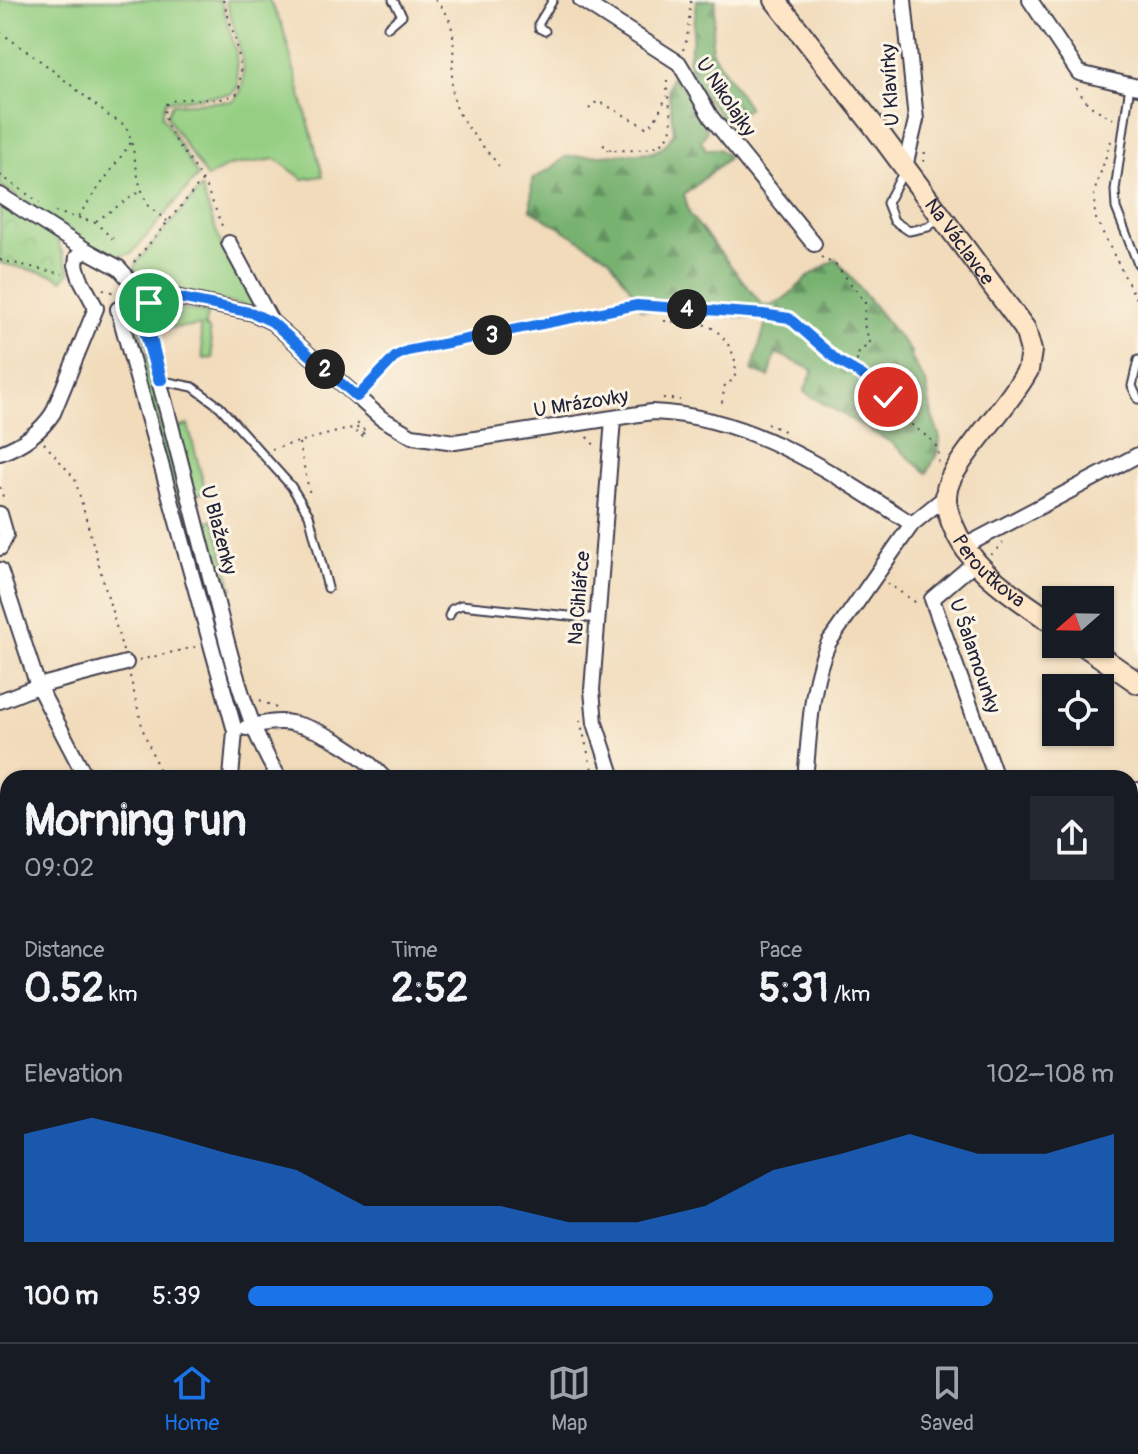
<!DOCTYPE html>
<meta charset="utf-8">
<style>
:root{--surface:#171b24;--page:#242831;--text:#f1f3f6;--muted:#9ea1a6;--line:#363941;--accent:#1a73e8}
body{margin:0;font-family:Pangolin,sans-serif;background:var(--page);color:var(--text);height:100vh;display:flex;flex-direction:column;font-size:30px;white-space:nowrap}
*{box-sizing:border-box;margin:0}
p{font-size:26px;color:var(--muted)}
.icon{flex:none;width:44px;height:44px;fill:none;stroke:currentColor;stroke-width:2;stroke-linecap:round;stroke-linejoin:round}
.map{position:relative;flex:1;overflow:hidden}
.panel{position:absolute;left:0px;top:770px;width:1138px;height:572px;display:flex;flex-direction:column;background:var(--surface);border-radius:24px 24px 0 0;box-shadow:0 2px 6px #0004}
.panel>*{flex:none}
.needle{width:52px;rotate:250deg}
.tools{position:absolute;left:1042px;top:586px;display:grid;gap:16px}
.tools a{display:grid;place-items:center;width:72px;height:72px;border-radius:0px;background:var(--surface);box-shadow:0 2px 6px #0004;font-size:40px}
.pin{position:absolute;display:grid;place-items:center;width:68px;height:68px;color:#fff;margin:-34px;border:4px solid #fff;border-radius:50%;box-shadow:0 2px 8px #0007}
.km{position:absolute;width:40px;height:40px;margin:-20px;border-radius:50%;background:#222;color:#fff;font-size:22px;line-height:40px;text-align:center}
.round{display:grid;place-items:center;flex:none;width:84px;height:84px;border-radius:0px;background:var(--page)}
.headline{display:flex;align-items:center;justify-content:space-between;height:136px;padding:0 24px}
h1{font-size:44px;font-weight:700;line-height:60px}
.figures{display:grid;grid-template-columns:repeat(3,1fr);gap:12px;height:136px;padding:8px 24px}
.figures div{display:grid;align-content:center}
.figures b{font-size:40px;font-weight:700}
.figures small{font-size:22px;font-weight:400}
.figures p{font-size:22px}
.chart{height:224px;padding:16px 24px}
.chart p{display:flex;justify-content:space-between}
.chart svg{width:100%;height:144px;margin-top:8px;fill:var(--accent);opacity:.7}
ul{padding:0 24px;list-style:none;font-size:26px}
li{display:grid;grid-template-columns:128px 96px 1fr;align-items:center;height:60px}
li i{height:20px;border-radius:10px;background:var(--accent)}
.dock{display:flex;justify-content:space-around;align-items:center;height:112px;border-top:2px solid var(--line);background:var(--surface);font-size:22px;color:var(--muted)}
.dock a{display:grid;justify-items:center;gap:4px}
.dock .selected{color:var(--accent)}
.map>svg:first-child{display:block}
.green{fill:#95cf83;stroke:#5c785f;stroke-width:2}
.forest{fill:url(#forest-firs);stroke:#4d6a56;stroke-width:2}
.park{fill:url(#park-crowns);stroke:#5c785f;stroke-width:2}
.lines{fill:none;stroke-linecap:round;stroke-linejoin:round}
.lane-casing{stroke:#413e4e;stroke-width:11}
.street-casing{stroke:#413e4e;stroke-width:18}
.secondary-casing{stroke:#413e4e;stroke-width:24}
.primary-casing{stroke:#413e4e;stroke-width:26}
.path{stroke:#413e4e;stroke-width:2;stroke-dasharray:2 6;stroke-linecap:butt}
.lane{stroke:#fff;stroke-width:7}
.street{stroke:#fff;stroke-width:14}
.secondary{stroke:#fee5c5;stroke-width:20}
.primary{stroke:#fcbd6e;stroke-width:22}
.route-casing{stroke:#fff;stroke-width:16}
.route{stroke:#1a73e8;stroke-width:10}
.labels{text-anchor:middle;dominant-baseline:central;stroke-width:6;stroke-linejoin:round;paint-order:stroke}
.street-label{font-size:20px;fill:#22223b;stroke:#fcf5e5}
</style>
<div class="map">
<svg width="1138" height="1342" viewBox="0 0 1138 1342">
<defs>
<pattern id="forest-firs" width="22" height="20" patternUnits="userSpaceOnUse" patternTransform="scale(2)"><rect width="22" height="20" fill="#78b271"/><path d="M5 1l3.5 6h-7zM16 11l3.5 6h-7z" fill="#62905e"/></pattern>
<pattern id="park-crowns" width="20" height="18" patternUnits="userSpaceOnUse" patternTransform="scale(2)"><rect width="20" height="18" fill="#95cf83"/><path d="M2 6a3 3 0 1 1 6 0M12 15a3 3 0 1 1 6 0" fill="none" stroke="#80b172"/></pattern>
</defs>
<rect width="100%" height="100%" fill="#fcf5e5"/>
<filter id="ink" filterUnits="userSpaceOnUse"><feTurbulence type="fractalNoise" baseFrequency=".0125" numOctaves="2"/><feDisplacementMap in="SourceGraphic" scale="16" xChannelSelector="R" yChannelSelector="G"/><feConvolveMatrix kernelMatrix="1 2 1 2 8 2 1 2 1" color-interpolation-filters="sRGB"/></filter>
<filter id="wash" filterUnits="userSpaceOnUse"><feTurbulence type="fractalNoise" baseFrequency=".006" numOctaves="4" result="noise"/><feDisplacementMap in="SourceGraphic" scale="32" xChannelSelector="R" yChannelSelector="G"/><feGaussianBlur stdDeviation="1.8" result="paint"/><feColorMatrix in="noise" values="0 0 0 0 0 0 0 0 0 0 0 0 0 0 0 0 0 1.4 0 .05"/><feComposite in="paint" operator="in"/></filter>
<g filter="url(#wash)">
<rect width="100%" height="100%" fill="#f1dbbb"/>
<!-- green -->
<path class="green" d="M0,0H221L236,52L238,86L232,94L166,101L162,115L198,176L132,253L111,257L0,185Z
M226,0H269L282,25L323,176L303,179L276,159L228,166L207,178C194,156 178,138 167,115L172,104L233,101C257,83 232,25 226,0Z
M201,188L222,247L257,308L153,286L138,281L133,274L136,263Z
M156,306L208,313L204,326L209,329L213,358L203,359L200,326L153,329L150,311Z
M132,309L158,390L159,417L240,709H234L124,317L126,311Z
M188,425L206,492L195,495L177,428Z
M214,520L233,589L221,592L202,523Z
M1130,903L1138,916V1034L1130,1039Z
M1130,1328L1138,1342H1028L1031,1340L1027,1334H1098L1100,1337L1105,1334H1130Z
M399,1334H497L494,1339C463,1342 429,1342 399,1334Z"/>
<!-- forest -->
<path class="forest" d="M697,0H716L711,50L749,108L726,123L697,87L687,63L692,43Z
M671,77C689,90 701,110 707,132L701,140L706,150C717,147 722,149 728,158L684,195L690,215L763,306C782,306 794,289 807,278C816,271 827,265 836,259L912,353L910,356L926,383L932,416L940,438L939,450L927,473L892,443L804,392L813,370L776,353L769,377L752,371L767,319L640,309L639,301L609,258L531,210L532,179L552,168L565,157L653,152L660,149L668,142L674,132L668,89Z
M645,1334H910L908,1342H639Z"/>
<!-- park -->
<path class="park" d="M0,195L57,240L70,272L62,280L53,275L0,263Z
M0,828L8,839V1126L0,1115Z"/>
</g>
<g filter="url(#ink)">
<g class="lines">
<!-- lane casing -->
<g class="lane-casing">
<path id="lane" d="M388,27L402,15L393,0
M545,31L539,28V23L553,0
M1130,85L1115,190L1116,208L1138,264
M903,173L887,203L894,221L909,231L928,227L939,218
M1138,360L1132,386L1138,399
M158,380L193,387L220,407L291,486L309,515L328,588
M358,397L396,356L407,351L637,305
M449,616L452,609L461,605L598,619
M111,1334L117,1342
M188,1342L198,1334"/>
</g>
<!-- street casing -->
<g class="street-casing">
<path id="street" d="M581,0L679,63L711,117L814,244
M904,0L916,120L905,167
M1030,0L1079,73L1138,87
M0,195L86,250L119,268L129,279C161,379 185,482 212,584C229,649 244,721 279,778
M229,243L271,321
M86,250L77,257L76,265L80,278L96,308
M132,288L253,313L272,322L381,418L412,436L455,442L652,412C751,416 831,472 912,524
M118,309L235,731L231,778
M0,453C22,445 40,433 53,413L96,308
M0,514L6,535L0,548
M963,547L1138,455
M974,563L932,599L996,778
M0,570L38,686L86,778
M0,701L38,686L126,663
M246,728C258,724 278,720 291,723C324,729 362,754 384,778
M613,778L595,723L592,690L613,419
M805,778C810,734 810,682 829,642L912,524L944,498
M1130,798L1138,790
M1130,811L1138,817
M0,817L8,828
M1130,841L1138,854
M1130,1092L1138,1104
M1130,1158L1138,1153
M0,1186L8,1196
M1130,1296L1138,1290
M1130,1310L1138,1322
M982,1334L987,1342
M560,1342L568,1334
M919,1342L922,1334"/>
</g>
<!-- secondary casing -->
<g class="secondary-casing">
<g id="secondary">
<path id="s1" d="M775,0L874,126L1025,329L1031,351L1028,370C1007,408 973,439 952,476C943,493 945,506 952,523C971,572 1015,596 1056,625"/>
<path d="M1082,644L1138,683"/>
</g>
</g>
<!-- primary casing -->
<g class="primary-casing">
<path id="primary" d="M0,1337L3,1342"/>
</g>
<!-- path -->
<path class="path" d="M223,0C232,30 246,62 238,93C215,107 183,91 165,105C160,130 190,156 201,178C210,194 217,213 224,231
M435,0C469,30 443,71 456,106C464,128 485,147 499,166
M0,32L46,65L109,116L125,125L132,141L77,218
M683,50L687,39L691,0
M1076,88L1089,105L1113,119
M589,109L595,103L600,102L646,127L654,122L667,96
M1111,141L1094,193L1095,217L1138,303
M132,143L139,182L147,205L167,221
M611,150L604,145L603,148L606,150C635,150 677,156 671,113C669,99 665,89 668,75
M924,162L925,149
M0,175L40,203
M55,212L95,222L114,240
M96,221L140,191
M821,257L837,266L865,302L864,325L870,342L857,355V364L862,375
M0,260L63,274
M134,262L202,181
M103,289L117,294
M649,306L789,318L838,361L862,375L888,397L903,418L935,443L939,455L938,466
M664,321C695,323 713,318 730,348C736,359 737,368 734,380L725,384L721,408
M663,398L680,400
M767,424L784,431
M364,434L355,426L357,423L365,431L369,428
M587,437L596,447
M44,443L75,479L123,651
M299,443L310,495
M272,449L352,428L361,437L364,434
M0,487L4,500
M991,555L1003,543
M887,583L918,604
M139,660L195,647
M130,676L143,730L162,778
M260,700L276,708
M580,720L594,778
M0,1092L8,1102
M0,1313L5,1320
M343,1334V1342
M763,1334L764,1342
M659,1342L666,1334
M796,1342L811,1334"/>
<!-- lane -->
<use href="#lane" class="lane"/>
<!-- street -->
<use href="#street" class="street"/>
<!-- secondary -->
<use href="#secondary" class="secondary"/>
<!-- primary -->
<use href="#primary" class="primary"/>
</g>
</g>
<g class="lines" filter="url(#ink)">
<!-- route casing -->
<g class="route-casing">
<path id="route" d="M149,303L146,308L147,318L162,380H158L132,288L253,313L272,322L357,397L396,356L407,351L637,305L763,314L789,318L838,361L862,375L888,397"/>
</g>
<!-- route -->
<use href="#route" class="route"/>
</g>
<g class="labels">
<!-- street labels -->
<g class="street-label">
<text transform="translate(890 85) rotate(-93)">U Klavírky</text>
<text transform="translate(726 97) rotate(56)">U Nikolajky</text>
<text stroke="none"><textPath href="#s1" startOffset="304">Na Václavce</textPath></text>
<text transform="translate(581 403) rotate(-9)">U Mrázovky</text>
<text transform="translate(219 530) rotate(75)">U Blaženky</text>
<text stroke="none"><textPath href="#s1" startOffset="696">Peroutkova</textPath></text>
<text transform="translate(579 598) rotate(-85)">Na Cihlářce</text>
<text transform="translate(975 656) rotate(71)">U Šalamounky</text>
</g>
</g>
</svg>
<div class="tools">
<a><svg class="needle" viewBox="-14 -14 28 28"><path d="M0-13l5 13h-10z" fill="#e53935"/><path d="M0 13l5-13h-10z" fill="#9ea1a6"/></svg></a>
<a><svg class="icon" aria-label="locate" viewBox="0 0 24 24"><circle cx="12" cy="12" r="6"/><path d="M12 2v4M12 18v4M2 12h4M18 12h4"/></svg></a>
</div>
<div class="pin" style="left:149px;top:303px;background:#1e9e55"><svg class="icon" aria-label="arrive" viewBox="0 0 24 24"><path d="M6 21V4h12l-3 4 3 4H6"/></svg></div>
<div class="pin" style="left:888px;top:397px;background:#d93025"><svg class="icon" aria-label="check" viewBox="0 0 24 24"><path d="M5 12l5 5 9-10"/></svg></div>
<b class="km" style="left:325px;top:369px">2</b>
<b class="km" style="left:492px;top:335px">3</b>
<b class="km" style="left:687px;top:309px">4</b>
<section class="panel">
<div class="headline"><div><h1>Morning run</h1><p>09:02</p></div><a class="round"><svg class="icon" aria-label="share" viewBox="0 0 24 24"><path d="M12 15V3M7 8l5-5 5 5M5 13v7h14v-7"/></svg></a></div>
<div class="figures">
<div><p>Distance</p><b>0.52<small> km</small></b></div>
<div><p>Time</p><b>2:52</b></div>
<div><p>Pace</p><b>5:31<small> /km</small></b></div>
</div>
<div class="chart"><p><span>Elevation</span>102–108 m</p>
<svg viewBox="0 0 160 44" preserveAspectRatio="none"><path d="M0 44V11L10 6L20 11L30 17L40 22L50 33L60 33L70 33L80 38L90 38L100 33L110 22L120 17L130 11L140 17L150 17L160 11V44z"/></svg>
</div>
<ul>
<li><b>100 m</b>5:39<i style="width:86%"></i></li>
</ul>
</section>
</div>
<nav class="dock">
<a class="selected"><svg class="icon" aria-label="home" viewBox="0 0 24 24"><path d="M3 11l9-7 9 7M6 9v11h12V9"/></svg>Home</a>
<a><svg class="icon" aria-label="map" viewBox="0 0 24 24"><path d="M3 6l6-2 6 2 6-2v14l-6 2-6-2-6 2zM9 4v14M15 6v14"/></svg>Map</a>
<a><svg class="icon" aria-label="saved" viewBox="0 0 24 24"><path d="M7 4h10v16l-5-4-5 4z"/></svg>Saved</a>
</nav>
